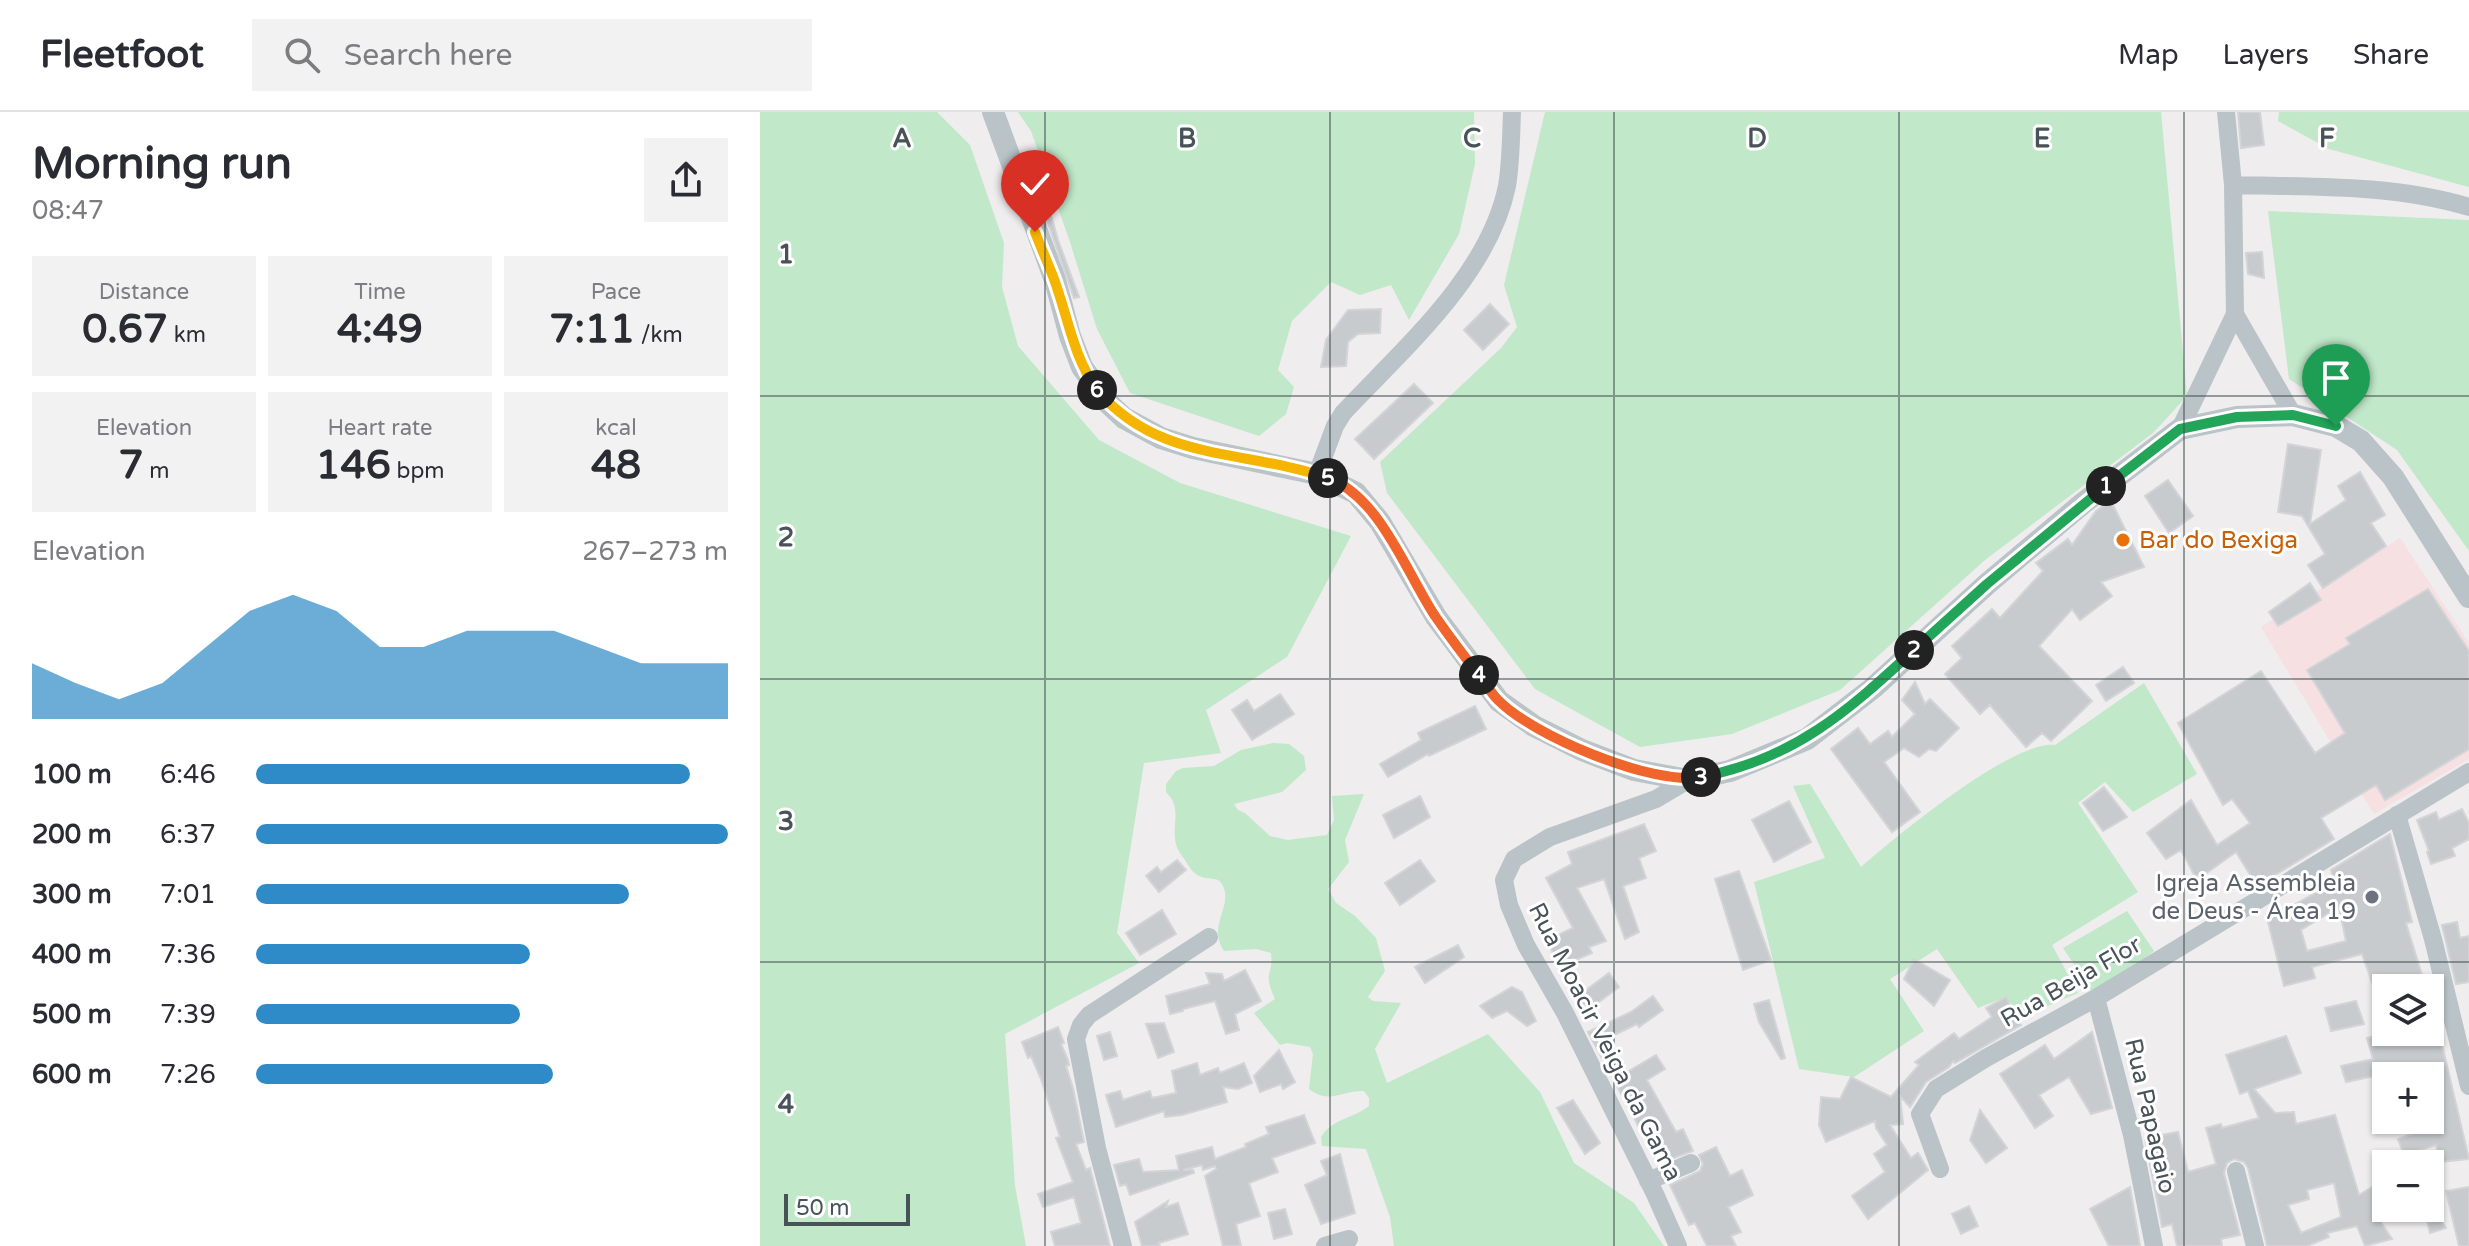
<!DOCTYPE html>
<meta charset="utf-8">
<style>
:root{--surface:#fff;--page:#f2f2f3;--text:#2b2b33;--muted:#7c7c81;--line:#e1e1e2;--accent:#2f8bc7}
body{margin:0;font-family:"Varela Round",sans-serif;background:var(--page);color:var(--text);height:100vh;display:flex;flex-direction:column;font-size:30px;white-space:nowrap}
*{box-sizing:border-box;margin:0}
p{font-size:26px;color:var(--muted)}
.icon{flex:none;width:44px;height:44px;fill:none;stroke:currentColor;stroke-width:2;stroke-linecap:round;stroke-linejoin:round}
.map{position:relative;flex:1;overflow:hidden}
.sheet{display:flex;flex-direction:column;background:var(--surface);width:760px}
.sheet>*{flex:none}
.fabs{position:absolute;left:1612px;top:862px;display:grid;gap:16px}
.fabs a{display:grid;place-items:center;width:72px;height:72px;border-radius:0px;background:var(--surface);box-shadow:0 2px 6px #0004;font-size:40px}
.scale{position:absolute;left:24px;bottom:20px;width:126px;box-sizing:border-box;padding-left:8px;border:4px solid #485358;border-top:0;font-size:22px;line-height:28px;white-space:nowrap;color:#485358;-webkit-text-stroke:6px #fff;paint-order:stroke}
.pin{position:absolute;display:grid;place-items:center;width:68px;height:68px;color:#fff;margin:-82px -34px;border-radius:50% 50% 50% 0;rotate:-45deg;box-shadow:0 0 8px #0007}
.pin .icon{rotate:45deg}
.km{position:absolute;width:40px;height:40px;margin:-20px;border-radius:50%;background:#222;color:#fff;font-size:22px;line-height:40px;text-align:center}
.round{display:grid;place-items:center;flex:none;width:84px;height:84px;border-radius:0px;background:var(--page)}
.overview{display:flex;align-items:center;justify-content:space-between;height:136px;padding:0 32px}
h1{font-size:44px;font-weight:800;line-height:60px}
.metrics{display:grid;grid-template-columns:repeat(3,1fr);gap:12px;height:136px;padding:8px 32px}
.metrics div{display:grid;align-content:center;border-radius:0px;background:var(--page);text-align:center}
.metrics b{font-size:40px;font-weight:800}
.metrics small{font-size:22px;font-weight:400}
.metrics p{font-size:22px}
.chart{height:224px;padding:16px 32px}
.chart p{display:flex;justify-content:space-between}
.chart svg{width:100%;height:144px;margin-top:8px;fill:var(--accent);opacity:.7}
ul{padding:0 32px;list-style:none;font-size:26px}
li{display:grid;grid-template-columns:128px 96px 1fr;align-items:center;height:60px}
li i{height:20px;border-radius:10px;background:var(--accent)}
header{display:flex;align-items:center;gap:48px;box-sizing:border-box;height:112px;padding:0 40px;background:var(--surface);border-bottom:2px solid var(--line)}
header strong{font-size:38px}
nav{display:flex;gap:44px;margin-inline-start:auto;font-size:28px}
.search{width:560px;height:72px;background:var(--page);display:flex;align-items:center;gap:20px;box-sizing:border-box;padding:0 28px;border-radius:0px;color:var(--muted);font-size:30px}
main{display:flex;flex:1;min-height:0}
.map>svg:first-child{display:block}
.medical{fill:#f7e0e1}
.green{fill:#c0e8c9}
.building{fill:#c8cbce;stroke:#d2d4d8;stroke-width:2;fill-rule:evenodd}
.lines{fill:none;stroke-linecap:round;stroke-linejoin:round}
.minor{stroke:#bac3c8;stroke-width:18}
.tertiary{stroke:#bac3c8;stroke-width:22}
.split-1-casing{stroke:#fff;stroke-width:16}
.split-2-casing{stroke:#fff;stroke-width:16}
.split-3-casing{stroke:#fff;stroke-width:16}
.split-4-casing{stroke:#fff;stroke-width:16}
.split-5-casing{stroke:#fff;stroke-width:16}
.split-6-casing{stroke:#fff;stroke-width:16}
.split-7-casing{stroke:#fff;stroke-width:16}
.split-1{stroke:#22a559;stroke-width:10}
.split-2{stroke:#22a559;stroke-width:10}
.split-3{stroke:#22a559;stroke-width:10}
.split-4{stroke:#f0652b;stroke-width:10}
.split-5{stroke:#f0652b;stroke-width:10}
.split-6{stroke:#f5b400;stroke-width:10}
.split-7{stroke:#f5b400;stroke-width:10}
.grid{fill:none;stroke:#485358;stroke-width:2;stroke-opacity:0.55}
.food-dot{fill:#e8710a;stroke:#fff;stroke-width:3}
.worship-dot{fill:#6b7280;stroke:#fff;stroke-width:3}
.labels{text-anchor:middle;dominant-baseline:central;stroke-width:6;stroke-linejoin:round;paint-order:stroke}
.food-label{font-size:24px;fill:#c56008;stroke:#fff;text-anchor:start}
.worship-label{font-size:24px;fill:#5b616d;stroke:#fff;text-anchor:end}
.street-label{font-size:24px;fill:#485358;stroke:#fff}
.grid-label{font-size:26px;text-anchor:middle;font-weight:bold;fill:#485358;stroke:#fff;stroke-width:6;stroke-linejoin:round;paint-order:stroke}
</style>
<header>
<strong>Fleetfoot</strong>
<div class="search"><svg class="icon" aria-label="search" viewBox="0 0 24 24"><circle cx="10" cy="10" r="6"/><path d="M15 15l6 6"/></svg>Search here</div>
<nav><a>Map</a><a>Layers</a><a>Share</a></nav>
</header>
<main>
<section class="sheet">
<div class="overview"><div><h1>Morning run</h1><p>08:47</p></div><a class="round"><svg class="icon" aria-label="share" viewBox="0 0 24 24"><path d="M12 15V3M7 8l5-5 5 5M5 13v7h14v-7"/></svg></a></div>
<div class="metrics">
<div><p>Distance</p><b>0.67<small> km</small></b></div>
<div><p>Time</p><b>4:49</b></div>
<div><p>Pace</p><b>7:11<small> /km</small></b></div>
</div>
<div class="metrics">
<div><p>Elevation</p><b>7<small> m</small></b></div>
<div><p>Heart rate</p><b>146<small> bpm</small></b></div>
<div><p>kcal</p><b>48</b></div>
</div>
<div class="chart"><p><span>Elevation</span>267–273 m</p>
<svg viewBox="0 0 160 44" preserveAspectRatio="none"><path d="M0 44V27L10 33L20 38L30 33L40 22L50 11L60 6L70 11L80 22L90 22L100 17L110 17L120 17L130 22L140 27L150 27L160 27V44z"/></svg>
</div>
<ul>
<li><b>100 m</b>6:46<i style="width:92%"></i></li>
<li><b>200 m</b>6:37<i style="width:100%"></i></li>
<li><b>300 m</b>7:01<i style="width:79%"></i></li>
<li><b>400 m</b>7:36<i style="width:58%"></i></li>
<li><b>500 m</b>7:39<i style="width:56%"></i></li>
<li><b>600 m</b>7:26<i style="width:63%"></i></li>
</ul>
</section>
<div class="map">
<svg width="1709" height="1134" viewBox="0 0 1709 1134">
<rect width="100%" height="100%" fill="#efeded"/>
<!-- medical -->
<path class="medical" d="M1640,426L1709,531V647L1614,702L1501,515Z"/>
<!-- green -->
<path class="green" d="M0,0H177L210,33L244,131L242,175L258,234L339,328L420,371L591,424L527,545L446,598L461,641L384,651L357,821L379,851L245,922L255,1074L266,1134H0Z
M258,0H714L715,52L699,122L649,208L631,173L600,183L571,170L532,209L518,258L534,275L526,302L499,324L370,281L337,217L310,130L271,19Z
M785,0H1401L1427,284L1393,321L1225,448L1080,578L972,622L880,635L775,577L627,381L620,350L741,236L757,215L744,173Z
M1519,0H1709V75L1569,37L1518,9Z
M1508,99L1709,108V439L1637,338L1529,267Z
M1384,571L1437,662L1373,700L1345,670L1318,691L1378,780L1292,833L1318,881L1262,905L1246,885L1218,896L1177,837L1130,867L1164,919L1094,965L1039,957L994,770L1065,746L1033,674L1050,672L1101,755C1136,725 1252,628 1295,633Z
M513,631L529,632L544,644L546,658L522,680L474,692L478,698L485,701L510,724L528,728L567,723L574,708L572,684L604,682L585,728L589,750L568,777L576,791L595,804L616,826L625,859L608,885L613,889L641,891L615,937L627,971L728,922L780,980L814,1051L874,1091L904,1134H634L630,1105L606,1037L562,1034L561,1025C573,1006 593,1007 609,994V986L604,979C583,978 569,993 549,977L553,942L550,935L527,931L520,933L494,901L515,887C502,859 514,864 511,841L496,837L464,839C447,813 473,795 463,774C459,764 450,768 442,765C434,763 429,755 425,748C422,744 417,737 416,732C411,712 423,697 406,680V672L416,659L423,656L454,654L481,638Z
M1367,799L1394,839L1336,886L1303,836Z"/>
<!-- building -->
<path class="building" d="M1478,0H1500L1504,33L1481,36Z
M277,64L283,86L286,85L298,128L319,185L314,186L272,65Z
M1502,140L1504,166L1488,162L1486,141Z
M730,192L749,212L723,238L704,218Z
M621,197L620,221L598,222L588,230L586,254L561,255L566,228L588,198Z
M654,272L673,291L614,347L595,327Z
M1528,332L1561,338L1550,412L1586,388L1578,374L1600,360L1625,403L1611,411L1626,434L1563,476L1548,453L1565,442L1542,404L1518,400Z
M1408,368L1433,404L1409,421L1385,384Z
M1351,389L1384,455L1341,470L1352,484L1320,508L1312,497L1279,534L1332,589L1291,629L1282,621L1266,635L1230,593L1220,602L1185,562L1202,546L1192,534L1232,497L1240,506L1283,459L1276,451L1308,427L1312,433L1336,399Z
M1550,471L1561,488L1518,514L1509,500Z
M1668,477L1709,539V637L1625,688L1616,673L1561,706L1574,727L1497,774L1476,740L1437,768L1421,738L1406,747L1387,721L1431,688L1457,733L1490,711L1472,687L1463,693L1418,611L1501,559L1555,641L1585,621L1547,558L1590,532L1586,526Z
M1363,555L1374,571L1346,589L1336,573Z
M1155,570L1165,592L1170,587L1199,616L1176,639L1169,637L1159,645L1144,636L1124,650L1160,700L1132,720L1071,637L1098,616L1110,632L1128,619L1132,625L1155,602L1142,588Z
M520,582L534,602L492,628L472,598L487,588L494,599Z
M715,594L726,617L669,644L668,642L628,665L620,652L661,628L658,621Z
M1344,675L1367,705L1343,719L1323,691Z
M660,684L670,705L634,726L623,703Z
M1029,689L1051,730L1014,750L992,708Z
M1702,697L1709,711V727L1692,736L1695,744L1671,752L1667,740L1669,739L1657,708L1676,700L1679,708Z
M884,712L896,739L879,746L886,766L863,774L879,820L865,827L844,767L817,776L846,829L829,835L832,841L799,855L787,828L813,816L786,766L812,752L808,740Z
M1630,722L1652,810L1646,811L1666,876H1614L1602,842L1552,855L1555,866L1524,874L1506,802L1534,793L1574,770L1571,758ZM1579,795L1586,829L1547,839L1541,818Z
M417,748L426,758L399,780L386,764L397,755L401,760Z
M660,748L675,769L640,793L625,771Z
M979,759L1011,848L983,858L955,767Z
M402,798L416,822L380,843L366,821Z
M1697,810L1700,826L1709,824V870L1696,872L1682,813Z
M698,833L704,845L665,871L655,855Z
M1154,847L1190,868L1174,894L1144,867Z
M485,858L501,889L475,902L479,918L466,922L455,889L423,897V899L410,902L406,884L450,872L446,861L462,862L464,869Z
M849,861L859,875L828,898L818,884Z
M752,875L762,880L776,909L767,914L747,899L732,906L720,894Z
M893,884L903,898L879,915L877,912L846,927L867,960L896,943L905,957L887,968L916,1020L923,1017L933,1039L900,1051L885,1014L880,1017L828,920L871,900Z
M1246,885L1261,913L1195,951L1193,949L1189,955L1166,970L1150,995L1140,984L1143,1012L1130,1013L1151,1046L1158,1041L1168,1058L1108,1107L1092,1084L1125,1060L1114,1042L1127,1033L1116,1016L1115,1009L1066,1030L1059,1013L1061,985L1080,987L1091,965L1131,985L1159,953L1155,950L1194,921L1199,927L1232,905L1226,896Z
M1009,888L1025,946L1021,947L999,910L994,892Z
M1596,889L1604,912L1571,919L1565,896Z
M404,911L414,940L398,946L386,912Z
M298,915L304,931L301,932L308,948L309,953L306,954L313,976L324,1030L316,1032L326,1058L330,1056L350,1134H295L291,1120L321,1111L314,1085L283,1095L278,1082L313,1070L296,1026L300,1025L281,967L271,944L268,946L262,930Z
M350,920L357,944L344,948L337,924Z
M1332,920L1352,996L1331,1002L1309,965L1279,983L1293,1004L1275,1016L1240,962L1285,933L1294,947Z
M1631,920H1679L1709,1047L1680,1050L1676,1033L1644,1043L1638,1027L1668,1016L1666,1008H1670V964H1658L1656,955L1586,970L1581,954L1613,947L1607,926Z
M1526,924L1541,961L1494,977L1515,1001L1534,1000L1536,1012L1575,1003L1599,1083L1626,1066V1096L1632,1106L1620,1109L1632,1127L1605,1134L1597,1114L1567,1121L1569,1125L1547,1134H1507L1488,1056L1484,1050L1474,1047L1467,1051L1464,1061L1480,1123L1461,1127L1462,1134H1417L1412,1112L1402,1115L1385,1026L1418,1020L1428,1060L1456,1052L1446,1016L1461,1012L1462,1016L1499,1006L1488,979L1480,982L1466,943ZM1574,1071L1581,1105L1541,1121L1528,1093L1549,1087L1547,1078Z
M519,938L535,970L523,977L521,972L500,980L494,964Z
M437,951L440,963L458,956L460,961L484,951L492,971L478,977L463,975L467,990L422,1003L405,1005L404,999L356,1015L346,983L360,979L363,988L390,979L392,986L416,981L412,959Z
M813,988L840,1031L825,1042L797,996Z
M1220,998L1247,1036L1226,1051L1210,1028Z
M544,1003L555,1031L512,1046L518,1060L489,1071L500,1104L476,1112L481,1134H463L445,1064L456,1057L455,1054L443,1058L442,1053L423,1058H433L434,1061L370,1083L366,1072L360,1074L354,1053L379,1047L383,1060L419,1058L416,1044L452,1035L455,1047L486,1035L485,1032L509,1022L506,1015Z
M956,1035L970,1064L982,1058L993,1083L968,1095L981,1120L971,1124L976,1134H947L935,1111L929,1113L910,1073L940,1059L943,1052L939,1043Z
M580,1042L595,1101L561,1112L545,1073L567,1063L561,1049Z
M1370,1075L1380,1134H1349L1330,1097Z
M1709,1075V1134H1699L1686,1079Z
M1670,1088L1686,1116L1670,1121L1664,1096H1670Z
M408,1089L406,1095L418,1091L428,1122L399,1131L400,1134H382L375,1110Z
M1209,1094L1218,1114L1201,1122L1192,1102Z
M525,1097L532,1122L514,1127L508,1101Z"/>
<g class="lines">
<!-- minor -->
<path class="minor" d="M1466,0L1473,73L1475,202L1533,303
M1473,73C1552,75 1633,72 1709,95
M1420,317L1475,202
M557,362L575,314L583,301C643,237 729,163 747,74C751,50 751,24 752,0
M1637,703L1673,827L1709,974
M1336,886L1372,1023L1394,1134
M1180,1057L1160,1002L1176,977L1226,946L1336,886L1709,660
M1476,1059L1495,1134
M888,1069L931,1051
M363,1134L337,1036L316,927L321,913L329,903L449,825
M565,1134L589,1127
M918,1134L895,1082L805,901L766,833L749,793L744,768L754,747L790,725L896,687L928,668"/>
<!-- tertiary -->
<path class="tertiary" d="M233,0L295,168L310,224L322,255L349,292L364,306L401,326L433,336L557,362L596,381L620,410L676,505L739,589L774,614L822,638L874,658L928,668L970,659L1047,627L1113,576L1227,472L1322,392L1420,317L1477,305L1533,303L1576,314L1601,329L1633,365L1709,485"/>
</g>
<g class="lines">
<!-- split-1 casing -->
<g class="split-1-casing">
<path id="split-1" d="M1346,374L1420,317L1477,305L1533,303L1576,314"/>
</g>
<!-- split-2 casing -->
<g class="split-2-casing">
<path id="split-2" d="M1154,538L1227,472L1346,374"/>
</g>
<!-- split-3 casing -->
<g class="split-3-casing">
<path id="split-3" d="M941,665C1034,647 1087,600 1154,538"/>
</g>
<!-- split-4 casing -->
<g class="split-4-casing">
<path id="split-4" d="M719,563C725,571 731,581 738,588C772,623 892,674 941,665"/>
</g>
<!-- split-5 casing -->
<g class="split-5-casing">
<path id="split-5" d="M568,366C620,385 646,460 675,504C689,524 704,544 719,563"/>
</g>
<!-- split-6 casing -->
<g class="split-6-casing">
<path id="split-6" d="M337,278C399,351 485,337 568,366"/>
</g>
<!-- split-7 casing -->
<g class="split-7-casing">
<path id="split-7" d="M275,120C281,136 288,151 294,167C308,205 313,244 337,278"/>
</g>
<!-- split-1 -->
<use href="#split-1" class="split-1"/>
<!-- split-2 -->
<use href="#split-2" class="split-2"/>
<!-- split-3 -->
<use href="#split-3" class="split-3"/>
<!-- split-4 -->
<use href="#split-4" class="split-4"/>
<!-- split-5 -->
<use href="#split-5" class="split-5"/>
<!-- split-6 -->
<use href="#split-6" class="split-6"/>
<!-- split-7 -->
<use href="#split-7" class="split-7"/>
</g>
<!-- grid -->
<path class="grid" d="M285,0V1134M570,0V1134M854,0V1134M1139,0V1134M1424,0V1134M0,284H1709M0,567H1709M0,850H1709"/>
<!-- markers -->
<circle class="food-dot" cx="1363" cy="428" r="8"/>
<circle class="worship-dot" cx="1612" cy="785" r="8"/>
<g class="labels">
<!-- food labels -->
<g class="food-label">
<text x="1379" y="428">Bar do Bexiga</text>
</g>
<!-- worship labels -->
<g class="worship-label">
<text x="1596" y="771">Igreja Assembleia<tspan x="1596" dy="28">de Deus - Área 19</tspan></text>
</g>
<!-- street labels -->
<g class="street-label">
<text transform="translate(1311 870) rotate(-30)">Rua Beija Flor</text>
<text transform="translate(845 930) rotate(63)">Rua Moacir Veiga da Gama</text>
<text transform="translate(1390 1004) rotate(77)">Rua Papagaio</text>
</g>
</g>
<g class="grid-label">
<text x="142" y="35">A</text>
<text x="427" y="35">B</text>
<text x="712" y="35">C</text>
<text x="997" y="35">D</text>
<text x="1282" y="35">E</text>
<text x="1567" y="35">F</text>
<text x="26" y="151">1</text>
<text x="26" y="434">2</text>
<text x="26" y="718">3</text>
<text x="26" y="1001">4</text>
</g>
</svg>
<div class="fabs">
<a><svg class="icon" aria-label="layers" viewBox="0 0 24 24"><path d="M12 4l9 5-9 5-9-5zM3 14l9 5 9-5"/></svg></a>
<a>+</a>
<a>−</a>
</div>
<div class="scale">50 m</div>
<div class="pin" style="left:1576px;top:314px;background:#1e9e55"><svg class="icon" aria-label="arrive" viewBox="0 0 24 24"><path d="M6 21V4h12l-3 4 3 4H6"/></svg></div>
<div class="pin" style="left:275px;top:120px;background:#d93025"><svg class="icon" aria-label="check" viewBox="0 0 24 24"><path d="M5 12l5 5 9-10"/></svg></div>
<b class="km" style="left:1346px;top:374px">1</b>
<b class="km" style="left:1154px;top:538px">2</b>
<b class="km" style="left:941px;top:665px">3</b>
<b class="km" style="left:719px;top:563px">4</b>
<b class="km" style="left:568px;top:366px">5</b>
<b class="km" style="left:337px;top:278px">6</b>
</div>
</main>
